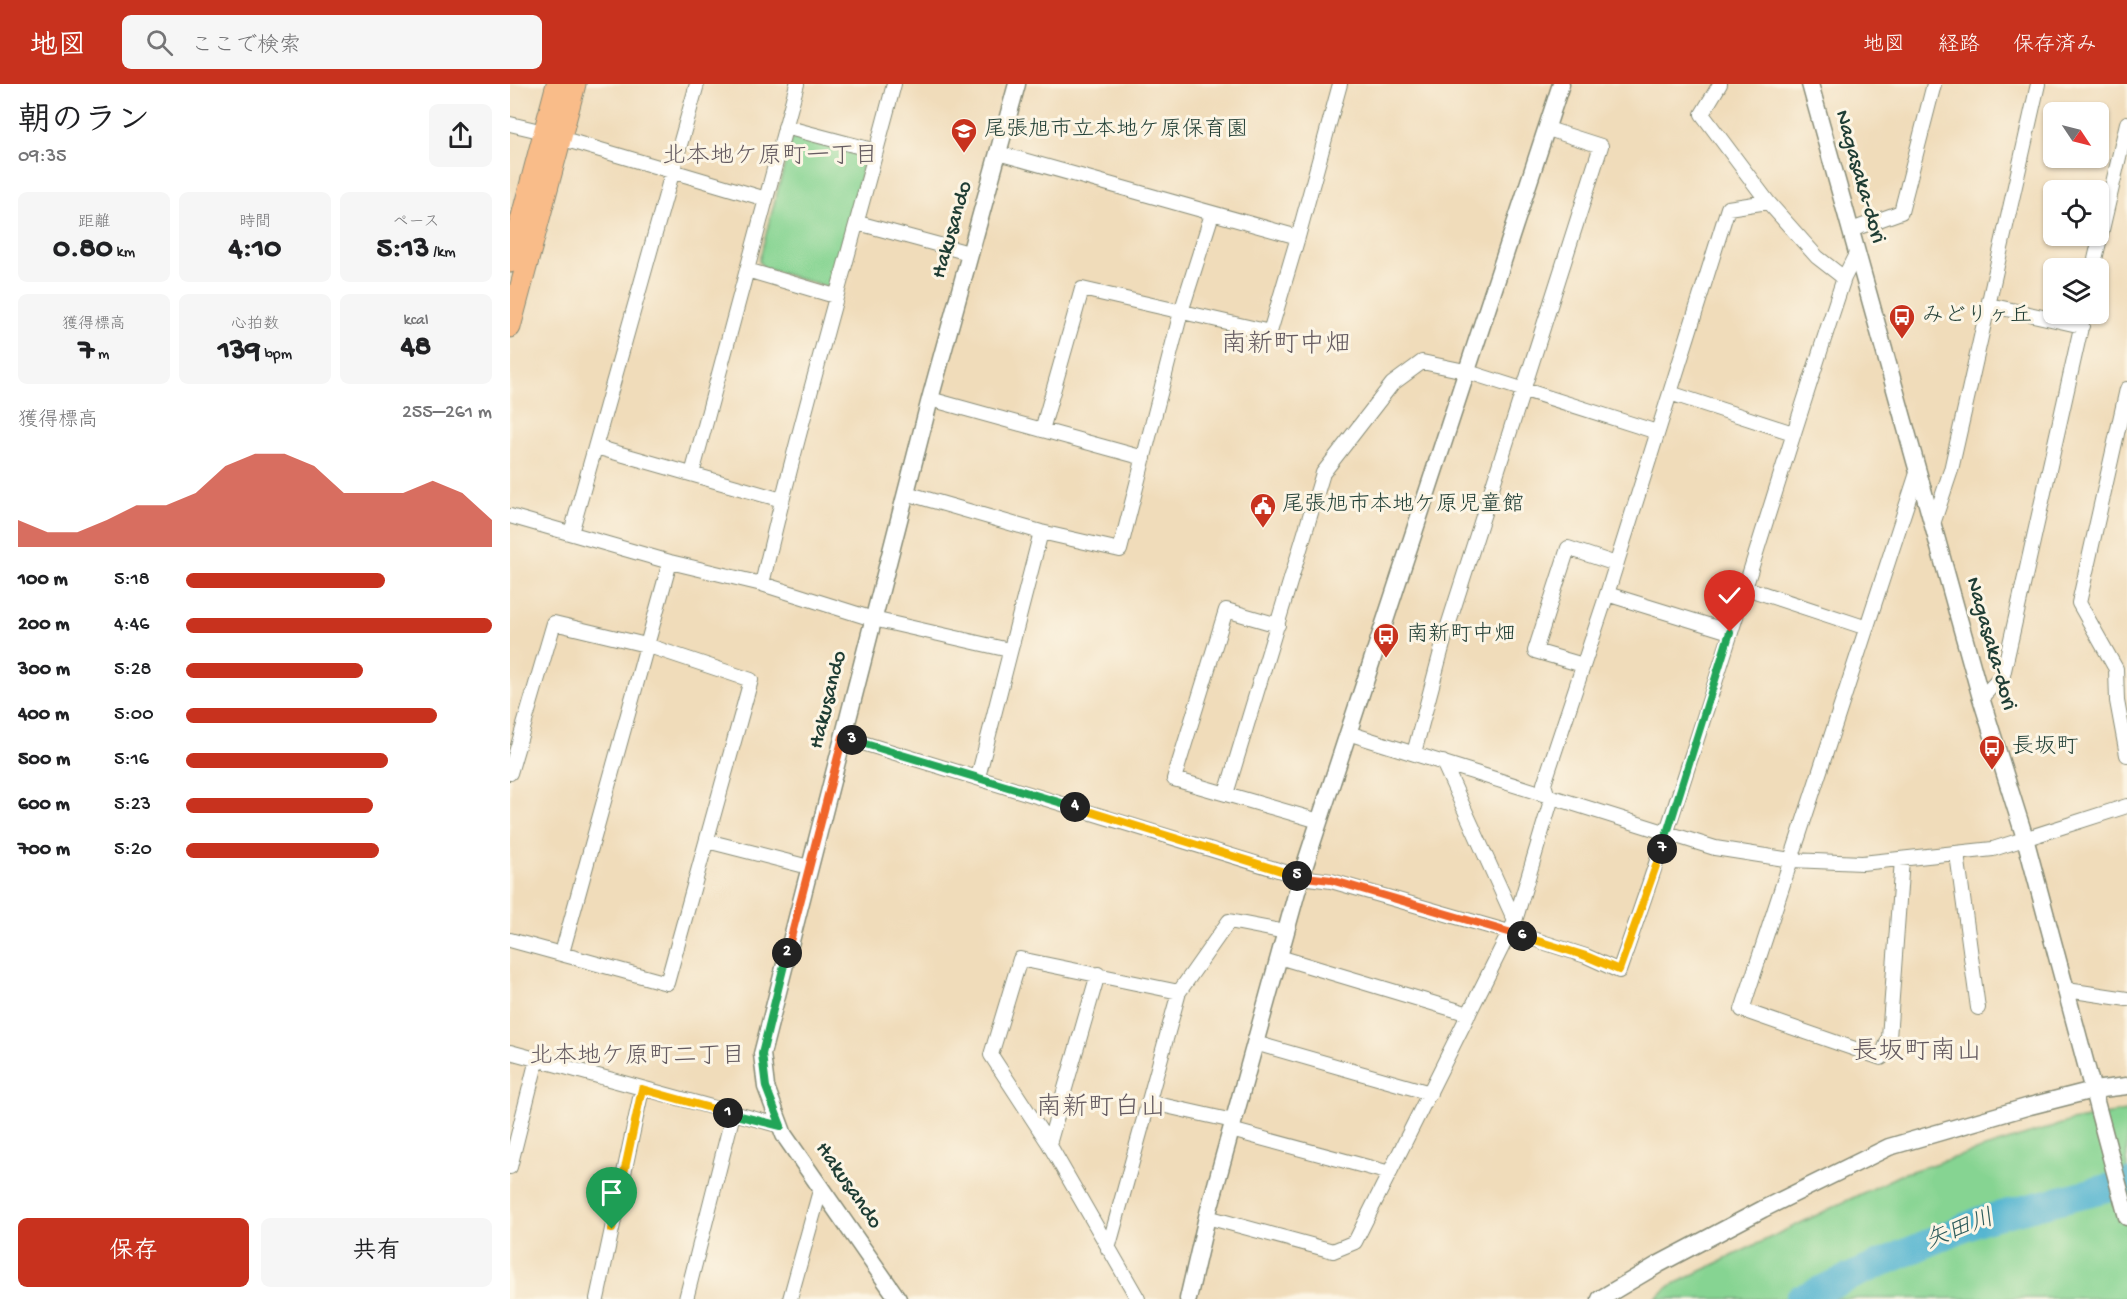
<!DOCTYPE html>
<html lang="ja">
<meta charset="utf-8">
<style>
:root{--surface:#fff;--page:#f6f6f6;--text:#202124;--muted:#757577;--accent:#c8321e}
body{margin:0;font-family:"Gochi Hand","Klee One",sans-serif;background:var(--page);color:var(--text);height:100vh;display:flex;flex-direction:column;font-size:22px;white-space:nowrap}
*{box-sizing:border-box;margin:0}
p{font-size:20px;color:var(--muted)}
.icon{flex:none;width:33px;height:33px;fill:none;stroke:currentColor;stroke-width:2;stroke-linecap:round;stroke-linejoin:round}
.map{position:relative;flex:1;overflow:hidden}
.details{display:flex;flex-direction:column;background:var(--surface);width:510px}
.details>*{flex:none}
.needle{width:39px;rotate:125deg}
.controls{position:absolute;left:1533px;top:18px;display:grid;gap:12px}
.controls a{display:grid;place-items:center;width:66px;height:66px;border-radius:9px;background:var(--surface);box-shadow:0 2px 4px #0004;font-size:30px}
.pin{position:absolute;display:grid;place-items:center;width:51px;height:51px;color:#fff;margin:-62px -26px;border-radius:50% 50% 50% 0;rotate:-45deg;box-shadow:0 0 6px #0007}
.pin .icon{rotate:45deg}
.km{position:absolute;width:30px;height:30px;margin:-15px;border-radius:50%;background:#222;color:#fff;font-size:16px;line-height:30px;text-align:center}
.round{display:grid;place-items:center;flex:none;width:63px;height:63px;border-radius:9px;background:var(--page)}
.overview{display:flex;align-items:center;justify-content:space-between;height:102px;padding:0 18px}
h1{font-size:33px;font-weight:800;line-height:45px}
.figures{display:grid;grid-template-columns:repeat(3,1fr);gap:9px;height:102px;padding:6px 18px}
.figures div{display:grid;align-content:center;border-radius:9px;background:var(--page);text-align:center}
.figures b{font-size:30px;font-weight:800}
.figures small{font-size:16px;font-weight:400}
.figures p{font-size:16px}
.chart{height:168px;padding:12px 18px}
.chart p{display:flex;justify-content:space-between}
.chart svg{width:100%;height:108px;margin-top:6px;fill:var(--accent);opacity:.7}
.primary-button{display:flex;gap:12px;margin-top:auto;padding:12px 18px}
.primary-button a{flex:1;height:69px;border-radius:9px;background:var(--accent);color:#fff;font-size:24px;font-weight:800;line-height:69px;text-align:center}
.primary-button a+a{background:var(--page);color:var(--text)}
ul{padding:0 18px;list-style:none;font-size:20px}
li{display:grid;grid-template-columns:96px 72px 1fr;align-items:center;height:45px}
li i{height:15px;border-radius:8px;background:var(--accent)}
header{display:flex;align-items:center;gap:36px;box-sizing:border-box;height:84px;padding:0 30px;background:var(--accent);color:#fff}
header strong{font-size:28px}
nav{display:flex;gap:33px;margin-inline-start:auto;font-size:21px}
.search{width:420px;height:54px;background:var(--page);display:flex;align-items:center;gap:15px;box-sizing:border-box;padding:0 21px;border-radius:9px;color:var(--muted);font-size:22px}
main{display:flex;flex:1;min-height:0}
.map>svg:first-child{display:block}
.green{fill:#86d492;stroke:#528863;stroke-width:1.5}
.lines{fill:none;stroke-linecap:round;stroke-linejoin:round}
.river{stroke:#51b4d0;stroke-width:28}
.minor-casing{stroke:#888c77;stroke-width:16}
.tertiary-casing{stroke:#888c77;stroke-width:19}
.trunk-casing{stroke:#888c77;stroke-width:23}
.minor{stroke:#fff;stroke-width:14}
.tertiary{stroke:#fff;stroke-width:16}
.trunk{stroke:#f9bc89;stroke-width:21}
.split-1-casing{stroke:#fff;stroke-width:12}
.split-2-casing{stroke:#fff;stroke-width:12}
.split-3-casing{stroke:#fff;stroke-width:12}
.split-4-casing{stroke:#fff;stroke-width:12}
.split-5-casing{stroke:#fff;stroke-width:12}
.split-6-casing{stroke:#fff;stroke-width:12}
.split-7-casing{stroke:#fff;stroke-width:12}
.split-8-casing{stroke:#fff;stroke-width:12}
.split-1{stroke:#f5b400;stroke-width:8}
.split-2{stroke:#22a559;stroke-width:8}
.split-3{stroke:#f0652b;stroke-width:8}
.split-4{stroke:#22a559;stroke-width:8}
.split-5{stroke:#f5b400;stroke-width:8}
.split-6{stroke:#f0652b;stroke-width:8}
.split-7{stroke:#f5b400;stroke-width:8}
.split-8{stroke:#22a559;stroke-width:8}
.labels{text-anchor:middle;dominant-baseline:central;stroke-width:6;stroke-linejoin:round;paint-order:stroke}
.poi-label{font-size:22px;fill:#1f3d34;stroke:#fcf5e5;text-anchor:start}
.street-label{font-size:22px;fill:#1f3d34;stroke:#fcf5e5}
.neighbourhood-label{font-size:24px;fill:#655b61;stroke:#fcf5e5}
.water-label{font-size:24px;font-style:italic;fill:#2c5b5b;stroke:#fcf5e5}
.quarter-label{font-size:26px;fill:#655b61;stroke:#fcf5e5}
</style>
<header>
<strong>地図</strong>
<div class="search"><svg class="icon" aria-label="search" viewBox="0 0 24 24"><circle cx="10" cy="10" r="6"/><path d="M15 15l6 6"/></svg>ここで検索</div>
<nav><a>地図</a><a>経路</a><a>保存済み</a></nav>
</header>
<main>
<section class="details">
<div class="overview"><div><h1>朝のラン</h1><p>09:35</p></div><a class="round"><svg class="icon" aria-label="share" viewBox="0 0 24 24"><path d="M12 15V3M7 8l5-5 5 5M5 13v7h14v-7"/></svg></a></div>
<div class="figures">
<div><p>距離</p><b>0.80<small> km</small></b></div>
<div><p>時間</p><b>4:10</b></div>
<div><p>ペース</p><b>5:13<small> /km</small></b></div>
</div>
<div class="figures">
<div><p>獲得標高</p><b>7<small> m</small></b></div>
<div><p>心拍数</p><b>139<small> bpm</small></b></div>
<div><p>kcal</p><b>48</b></div>
</div>
<div class="chart"><p><span>獲得標高</span>255–261 m</p>
<svg viewBox="0 0 160 44" preserveAspectRatio="none"><path d="M0 44V33L10 38L20 38L30 33L40 27L50 27L60 22L70 11L80 6L90 6L100 11L110 22L120 22L130 22L140 17L150 22L160 33V44z"/></svg>
</div>
<ul>
<li><b>100 m</b>5:18<i style="width:65%"></i></li>
<li><b>200 m</b>4:46<i style="width:100%"></i></li>
<li><b>300 m</b>5:28<i style="width:58%"></i></li>
<li><b>400 m</b>5:00<i style="width:82%"></i></li>
<li><b>500 m</b>5:16<i style="width:66%"></i></li>
<li><b>600 m</b>5:23<i style="width:61%"></i></li>
<li><b>700 m</b>5:20<i style="width:63%"></i></li>
</ul>
<div class="primary-button"><a>保存</a><a>共有</a></div>
</section>
<div class="map">
<svg width="1617" height="1215" viewBox="0 0 1617 1215">
<rect width="100%" height="100%" fill="#fcf5e5"/>
<filter id="ink" filterUnits="userSpaceOnUse"><feTurbulence type="fractalNoise" baseFrequency=".0167" numOctaves="2"/><feDisplacementMap in="SourceGraphic" scale="12" xChannelSelector="R" yChannelSelector="G"/><feConvolveMatrix kernelMatrix="1 2 1 2 8 2 1 2 1" color-interpolation-filters="sRGB"/></filter>
<filter id="wash" filterUnits="userSpaceOnUse"><feTurbulence type="fractalNoise" baseFrequency=".008" numOctaves="4" result="noise"/><feDisplacementMap in="SourceGraphic" scale="24" xChannelSelector="R" yChannelSelector="G"/><feGaussianBlur stdDeviation="1.35" result="paint"/><feColorMatrix in="noise" values="0 0 0 0 0 0 0 0 0 0 0 0 0 0 0 0 0 1.4 0 .05"/><feComposite in="paint" operator="in"/></filter>
<g filter="url(#wash)">
<rect width="100%" height="100%" fill="#f0dcba"/>
<!-- green -->
<path class="green" d="M282,52L356,72L321,204L254,184L249,177Z
M1617,1027V1214L1145,1215L1160,1202L1392,1090L1561,1037Z"/>
<g class="lines">
<!-- river -->
<path class="river" d="M1289,1215L1471,1136L1617,1099"/>
</g>
</g>
<g filter="url(#ink)">
<g class="lines">
<!-- minor casing -->
<g class="minor-casing">
<path id="minor" d="M1210,0L1192,30L1258,118
M0,40L34,48
M275,43L366,67
M50,54L256,115
M488,69L788,153L830,0
M348,139L459,169
M1341,146L1391,128L1424,0
M1583,184L1617,39
M237,186L325,212
M1479,221L1572,242
M1617,305L1569,519L1606,585L1607,617L1617,671
M1160,309L1283,349
M420,315L634,374
M532,346L572,205L760,248L788,153
M86,363L272,416
M182,390L287,0
M396,409L531,448L610,466L671,228L702,130
M0,432L160,478L252,500L363,535L499,566
M1423,440L1441,386L1528,0
M61,449L187,0
M252,500C291,332 340,167 384,0
M1233,503L1354,543
M1097,510L1220,548
M1073,581L1025,567L1058,464L1106,480
M1471,614L1493,591L1574,230
M838,649L1205,764L1281,776L1352,779L1483,765L1617,722
M333,653L791,793L821,797L1020,854L1076,872L1109,887C1190,658 1258,424 1334,194L1347,168
M904,669L937,545L1091,62L1038,45
M933,678L1005,837
M0,689L44,539L136,561L241,596L157,899L0,856
M468,693L531,448
M716,710L664,695L716,526L768,541
M809,737L716,710L813,389L882,300L912,278L955,287L1147,348
M197,757L299,783
M1447,770L1468,924
M1392,775L1379,954L1371,974L1232,926L1408,386
M52,869L160,478
M769,873L959,930
M1557,906L1617,915
M745,959L920,1009
M0,968L271,1042
M638,1018L723,1037
M721,1046L880,1089
M539,1060L588,890
M0,1083L27,975
M697,1133L823,1167L845,1158L1005,837L1040,720L1034,700L1097,510L1218,124L1258,118L1307,173L1334,194
M598,1165L669,908
M87,1215L132,1005
M176,1215L223,1030
M280,1215L311,1103
M628,1215L539,1060L481,971L510,875L669,908L719,837L776,848"/>
</g>
<!-- tertiary casing -->
<g class="tertiary-casing">
<path id="tertiary" d="M1300,0L1471,614L1515,754L1617,1133
M388,1215L274,1051L256,1003L252,970L420,315L507,0
M678,1215L697,1133L791,793L1051,0
M1090,1215L1149,1180L1253,1125L1379,1063L1520,1022L1583,1006L1617,1002"/>
</g>
<!-- trunk casing -->
<g class="trunk-casing">
<path id="trunk" d="M0,178L47,0
M0,243L65,0"/>
</g>
<!-- minor -->
<use href="#minor" class="minor"/>
<!-- tertiary -->
<use href="#tertiary" class="tertiary"/>
<!-- trunk -->
<use href="#trunk" class="trunk"/>
</g>
</g>
<g class="lines" filter="url(#ink)">
<!-- split-1 casing -->
<g class="split-1-casing">
<path id="split-1" d="M102,1145L132,1005L218,1029"/>
</g>
<!-- split-2 casing -->
<g class="split-2-casing">
<path id="split-2" d="M218,1029L271,1042L256,1003L252,970L277,869"/>
</g>
<!-- split-3 casing -->
<g class="split-3-casing">
<path id="split-3" d="M277,869L333,653L342,656"/>
</g>
<!-- split-4 casing -->
<g class="split-4-casing">
<path id="split-4" d="M342,656L565,723"/>
</g>
<!-- split-5 casing -->
<g class="split-5-casing">
<path id="split-5" d="M565,723L787,792"/>
</g>
<!-- split-6 casing -->
<g class="split-6-casing">
<path id="split-6" d="M787,792L821,796L1012,852"/>
</g>
<!-- split-7 casing -->
<g class="split-7-casing">
<path id="split-7" d="M1012,852L1076,872L1109,886L1152,765"/>
</g>
<!-- split-8 casing -->
<g class="split-8-casing">
<path id="split-8" d="M1152,765L1220,548"/>
</g>
<!-- split-1 -->
<use href="#split-1" class="split-1"/>
<!-- split-2 -->
<use href="#split-2" class="split-2"/>
<!-- split-3 -->
<use href="#split-3" class="split-3"/>
<!-- split-4 -->
<use href="#split-4" class="split-4"/>
<!-- split-5 -->
<use href="#split-5" class="split-5"/>
<!-- split-6 -->
<use href="#split-6" class="split-6"/>
<!-- split-7 -->
<use href="#split-7" class="split-7"/>
<!-- split-8 -->
<use href="#split-8" class="split-8"/>
</g>
<!-- icons -->
<defs>
<g id="school-pin" transform="scale(1.35)"><path d="M0 17L-7.5 6A9.5 9.5 0 1 1 7.5 6Z" fill="#c8321e" stroke="#fcf5e5"/><path d="M0-5L7-2L0 1L-7-2ZM-4 1L0 2.5L4 1V4Q0 6-4 4Z" fill="#fff"/></g>
<g id="bus-pin" transform="scale(1.35)"><path d="M0 17L-7.5 6A9.5 9.5 0 1 1 7.5 6Z" fill="#c8321e" stroke="#fcf5e5"/><path d="M-5-6H5V4H4V6H2V4H-2V6H-4V4H-5ZM-3.5-4V0h7V-4ZM-3.5 1.2v1.5H-2V1.2ZM2 1.2v1.5H3.5V1.2Z" fill="#fff"/></g>
<g id="civic-pin" transform="scale(1.35)"><path d="M0 17L-7.5 6A9.5 9.5 0 1 1 7.5 6Z" fill="#c8321e" stroke="#fcf5e5"/><path d="M-.6-6.5H3V-4.5H.6V-3L4-1V1h2V6H-6V1h2V-1L-.6-3ZM-1.2 2.5V6h2.4V2.5Z" fill="#fff"/></g>
</defs>
<g fill-rule="evenodd">
<use href="#school-pin" x="454" y="47"/>
<use href="#bus-pin" x="1392" y="233"/>
<use href="#civic-pin" x="753" y="422"/>
<use href="#bus-pin" x="876" y="552"/>
<use href="#bus-pin" x="1482" y="664"/>
</g>
<g class="labels">
<!-- poi labels -->
<g class="poi-label">
<text x="474" y="47">尾張旭市立本地ケ原保育園</text>
<text x="1412" y="233">みどりヶ丘</text>
<text x="772" y="422">尾張旭市本地ケ原児童館</text>
<text x="896" y="552">南新町中畑</text>
<text x="1502" y="664">長坂町</text>
</g>
<!-- street labels -->
<g class="street-label">
<text transform="translate(1349 93) rotate(74)">Nagasaka-dori</text>
<text transform="translate(443 146) rotate(-74)">Hakusando</text>
<text transform="translate(1480 560) rotate(74)">Nagasaka-dori</text>
<text transform="translate(319 616) rotate(-76)">Hakusando</text>
<text transform="translate(338 1102) rotate(55)">Hakusando</text>
</g>
<!-- neighbourhood labels -->
<g class="neighbourhood-label">
<text x="260" y="73">北本地ケ原町一丁目</text>
<text x="127" y="973">北本地ケ原町二丁目</text>
</g>
<!-- water labels -->
<g class="water-label">
<text transform="translate(1450 1147) rotate(-21)">矢田川</text>
</g>
<!-- quarter labels -->
<g class="quarter-label">
<text x="776" y="262">南新町中畑</text>
<text x="1407" y="969">長坂町南山</text>
<text x="591" y="1025">南新町白山</text>
</g>
</g>
</svg>
<div class="controls">
<a><svg class="needle" viewBox="-14 -14 28 28"><path d="M0-13l5 13h-10z" fill="#e53935"/><path d="M0 13l5-13h-10z" fill="#757577"/></svg></a>
<a><svg class="icon" aria-label="locate" viewBox="0 0 24 24"><circle cx="12" cy="12" r="6"/><path d="M12 2v4M12 18v4M2 12h4M18 12h4"/></svg></a>
<a><svg class="icon" aria-label="layers" viewBox="0 0 24 24"><path d="M12 4l9 5-9 5-9-5zM3 14l9 5 9-5"/></svg></a>
</div>
<div class="pin" style="left:102px;top:1145px;background:#1e9e55"><svg class="icon" aria-label="arrive" viewBox="0 0 24 24"><path d="M6 21V4h12l-3 4 3 4H6"/></svg></div>
<div class="pin" style="left:1220px;top:548px;background:#d93025"><svg class="icon" aria-label="check" viewBox="0 0 24 24"><path d="M5 12l5 5 9-10"/></svg></div>
<b class="km" style="left:218px;top:1029px">1</b>
<b class="km" style="left:277px;top:869px">2</b>
<b class="km" style="left:342px;top:656px">3</b>
<b class="km" style="left:565px;top:723px">4</b>
<b class="km" style="left:787px;top:792px">5</b>
<b class="km" style="left:1012px;top:852px">6</b>
<b class="km" style="left:1152px;top:765px">7</b>
</div>
</main>
